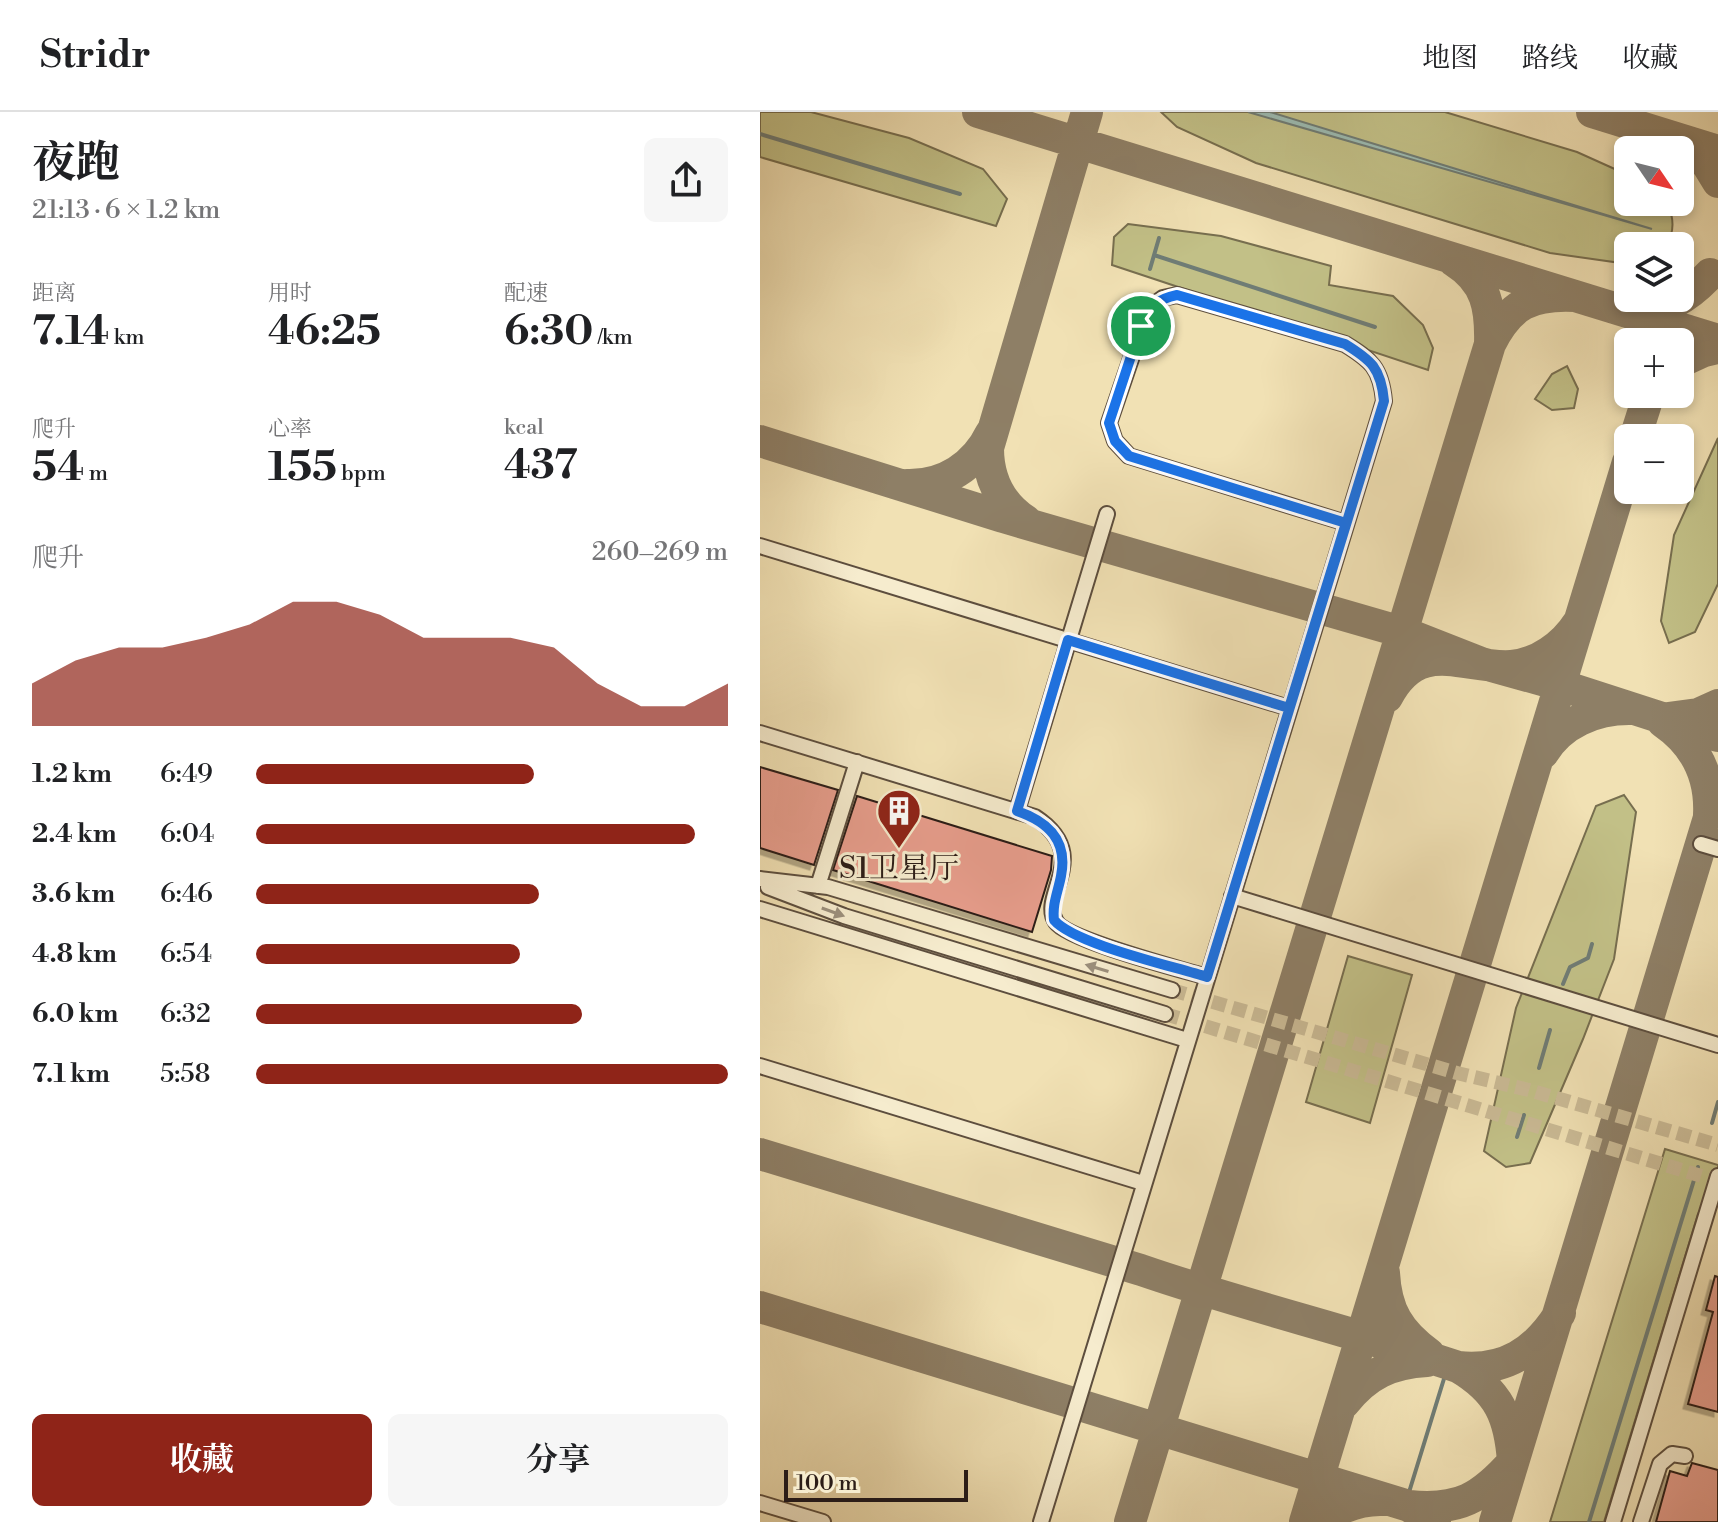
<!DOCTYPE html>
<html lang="zh">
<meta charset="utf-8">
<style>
:root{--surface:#fff;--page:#f6f6f6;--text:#202124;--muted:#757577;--line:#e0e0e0;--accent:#8f2418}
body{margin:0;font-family:"Libre Bodoni","Noto Serif SC",serif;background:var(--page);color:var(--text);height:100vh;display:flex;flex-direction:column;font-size:30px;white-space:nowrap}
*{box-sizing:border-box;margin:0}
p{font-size:26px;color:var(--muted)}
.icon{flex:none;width:44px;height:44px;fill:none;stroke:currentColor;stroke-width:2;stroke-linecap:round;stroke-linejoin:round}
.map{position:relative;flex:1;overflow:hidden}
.side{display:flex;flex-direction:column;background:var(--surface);width:760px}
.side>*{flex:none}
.needle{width:52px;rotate:125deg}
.tools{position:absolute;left:854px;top:24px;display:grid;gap:16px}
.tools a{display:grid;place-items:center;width:80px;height:80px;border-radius:12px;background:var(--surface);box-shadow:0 4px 12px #0003;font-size:40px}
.scale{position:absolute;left:24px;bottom:20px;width:184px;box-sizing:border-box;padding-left:8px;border:4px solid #2c1d17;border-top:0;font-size:22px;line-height:28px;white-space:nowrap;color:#2c1d17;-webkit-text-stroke:6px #f6ecce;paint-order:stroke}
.pin{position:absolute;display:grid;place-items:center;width:68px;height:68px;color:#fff;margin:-34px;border:4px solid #fff;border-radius:50%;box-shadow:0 2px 8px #0007}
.round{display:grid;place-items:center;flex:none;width:84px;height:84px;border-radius:12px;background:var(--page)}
.overview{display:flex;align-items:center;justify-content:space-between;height:136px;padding:0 32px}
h1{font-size:44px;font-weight:700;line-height:60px}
.metrics{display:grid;grid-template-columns:repeat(3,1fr);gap:12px;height:136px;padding:8px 32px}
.metrics div{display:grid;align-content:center}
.metrics b{font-size:40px;font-weight:700}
.metrics small{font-size:22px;font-weight:400}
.metrics p{font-size:22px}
.chart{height:224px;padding:16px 32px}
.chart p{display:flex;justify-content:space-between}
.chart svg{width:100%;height:144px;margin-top:8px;fill:var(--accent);opacity:.7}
.action{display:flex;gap:16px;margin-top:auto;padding:16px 32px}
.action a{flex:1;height:92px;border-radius:12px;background:var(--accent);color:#fff;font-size:32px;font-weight:700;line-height:92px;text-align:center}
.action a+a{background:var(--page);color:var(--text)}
ul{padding:0 32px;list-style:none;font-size:26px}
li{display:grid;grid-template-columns:128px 96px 1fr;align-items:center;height:60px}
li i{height:20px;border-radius:10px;background:var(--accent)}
header{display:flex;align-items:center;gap:48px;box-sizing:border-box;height:112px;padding:0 40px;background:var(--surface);border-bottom:2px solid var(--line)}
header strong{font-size:38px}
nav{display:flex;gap:44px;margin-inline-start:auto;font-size:28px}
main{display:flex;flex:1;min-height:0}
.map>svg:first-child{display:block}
.green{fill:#c2c087;stroke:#776e4f;stroke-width:2}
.water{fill:#9cbcb3;stroke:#6f7c75;stroke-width:2}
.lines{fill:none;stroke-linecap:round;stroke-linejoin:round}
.stream{stroke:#6f7c75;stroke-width:4}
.taxiway{stroke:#8e7f66;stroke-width:32}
.building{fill:#e79d8c;stroke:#2c1d17;stroke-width:2;filter:url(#shadow)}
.minor-tunnel{stroke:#caba95;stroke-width:14;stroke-dasharray:14 7;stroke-linecap:butt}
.minor-casing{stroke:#5d4e3e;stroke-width:18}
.minor{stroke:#f6ecce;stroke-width:14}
.oneway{fill:#9b8f7c}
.route-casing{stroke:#fff;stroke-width:16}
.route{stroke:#1a73e8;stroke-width:10}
.labels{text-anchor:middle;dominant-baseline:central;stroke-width:6;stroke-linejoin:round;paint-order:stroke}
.poi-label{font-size:30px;fill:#2c1d17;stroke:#f6ecce}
</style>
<header>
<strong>Stridr</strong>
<nav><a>地图</a><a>路线</a><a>收藏</a></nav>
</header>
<main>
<section class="side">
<div class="overview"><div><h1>夜跑</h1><p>21:13 · 6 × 1.2 km</p></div><a class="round"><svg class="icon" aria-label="share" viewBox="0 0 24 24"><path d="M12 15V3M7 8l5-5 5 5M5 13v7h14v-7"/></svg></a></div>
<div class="metrics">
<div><p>距离</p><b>7.14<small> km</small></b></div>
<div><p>用时</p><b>46:25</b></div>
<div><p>配速</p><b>6:30<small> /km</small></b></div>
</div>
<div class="metrics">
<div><p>爬升</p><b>54<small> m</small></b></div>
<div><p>心率</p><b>155<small> bpm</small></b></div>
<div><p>kcal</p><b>437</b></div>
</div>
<div class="chart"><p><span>爬升</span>260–269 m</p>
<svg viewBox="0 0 160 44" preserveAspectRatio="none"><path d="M0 44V31L10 24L20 20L30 20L40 17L50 13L60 6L70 6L80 10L90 17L100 17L110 17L120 20L130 31L140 38L150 38L160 31V44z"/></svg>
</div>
<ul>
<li><b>1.2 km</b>6:49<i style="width:59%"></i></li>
<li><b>2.4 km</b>6:04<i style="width:93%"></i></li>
<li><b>3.6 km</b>6:46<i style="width:60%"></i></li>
<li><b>4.8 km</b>6:54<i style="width:56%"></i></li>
<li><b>6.0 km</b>6:32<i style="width:69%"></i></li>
<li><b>7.1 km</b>5:58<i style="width:100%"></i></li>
</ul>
<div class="action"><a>收藏</a><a>分享</a></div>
</section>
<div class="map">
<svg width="958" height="1410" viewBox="0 0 958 1410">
<defs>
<filter id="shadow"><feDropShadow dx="-4.5" dy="4.5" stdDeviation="0" flood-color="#0004"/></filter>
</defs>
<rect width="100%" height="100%" fill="#f1e1b4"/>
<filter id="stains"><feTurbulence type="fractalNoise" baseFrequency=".0025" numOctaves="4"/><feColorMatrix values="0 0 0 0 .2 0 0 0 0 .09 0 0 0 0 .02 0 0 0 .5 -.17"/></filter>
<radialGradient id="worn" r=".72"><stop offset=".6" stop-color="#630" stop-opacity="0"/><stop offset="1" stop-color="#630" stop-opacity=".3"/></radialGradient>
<!-- green -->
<path class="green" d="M0,0H51L149,26L223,57L247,87L236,114L0,45Z
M401,0H685L817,40L868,63V90H907C914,106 915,119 906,134H868V152L790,141L496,51L417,15Z
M368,112L461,124L571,154L569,173L633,184L663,213L673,236L668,258L352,153L354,125Z
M807,254L818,277L814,296L792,298L775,287L792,262Z
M958,326V472L935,520L909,531L901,509L914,423Z
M864,683L876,700L854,847L823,927L770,1051L746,1055L724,1039L756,896L836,694Z
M588,844L652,863L610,1011L546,990Z
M905,1037L958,1053V1077L947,1087L938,1102L844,1410H790Z"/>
<!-- water -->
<path class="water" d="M488,0H510L892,117Z"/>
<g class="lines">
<!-- stream -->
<path class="stream" d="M0,22L200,82
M394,143L615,215
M390,157L399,126
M803,872L810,855L828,846L832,832
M779,956L790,918
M952,1011L958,990
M757,1025L764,1003
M646,1390L687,1257
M829,1410L938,1055"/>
<!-- taxiway -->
<path class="taxiway" d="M218,0L958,228
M832,0L958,39
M921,30L947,52L958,70
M694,149C727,170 731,196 730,232
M873,199C906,199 928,186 950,162
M920,250L944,239L958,236
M875,326L889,282
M0,329L243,405L642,520L721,551L800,573L958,624
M147,373C184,374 215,354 231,321
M266,409C240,392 228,366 228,336L327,0
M627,585C659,524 703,557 751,554C778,552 804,533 818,511
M908,606L938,602L958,593
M903,610C935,632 951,663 949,703
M783,641C801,611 835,597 869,597
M0,1042L381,1158C485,1194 593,1219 698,1255C744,1260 776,1240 800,1201
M624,1161C626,1199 639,1220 669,1242
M0,1195L649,1394L675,1410
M584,1291C607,1262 631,1251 667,1249
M649,1394C699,1399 721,1386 753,1350C750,1305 739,1279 698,1255
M370,1410L730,232C750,192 771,182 815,184
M545,1410L868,350
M560,1410C579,1395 600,1387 624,1388
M735,1410L958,676"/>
</g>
<!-- building -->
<path class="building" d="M0,655L78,678L54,753L0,736Z
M97,684L292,744L291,758L272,820L73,758Z
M955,1164L958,1165V1300L928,1292L953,1200L946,1198Z
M932,1351L958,1358V1410H896L910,1359L927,1364Z"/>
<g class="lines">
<!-- minor-tunnel -->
<path class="minor-tunnel" d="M412,878L697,961L769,978L958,1033
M405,902L958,1069"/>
<!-- minor casing -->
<g class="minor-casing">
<path id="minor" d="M0,434L529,596
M0,621L275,705C334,744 278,783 296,810C308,828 420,857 447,865
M257,699L347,402
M941,732L958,737
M0,767L68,775L412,878
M58,774L97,650
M8,775L84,804L405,902
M472,784L958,933
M0,797L427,928
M0,954L383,1071
M0,1391L63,1410
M281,1410L624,289C621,256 611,248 585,232L417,183L403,186L388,197L349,311L355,329L369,344L586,411
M853,1410L958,1064
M881,1410L900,1352L912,1342L925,1344"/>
</g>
<!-- minor -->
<use href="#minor" class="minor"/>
</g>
<!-- one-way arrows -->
<defs><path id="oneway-solid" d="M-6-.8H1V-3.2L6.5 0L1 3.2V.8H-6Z" transform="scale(2)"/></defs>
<g class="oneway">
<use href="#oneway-solid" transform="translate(73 800) rotate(20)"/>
<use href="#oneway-solid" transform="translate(337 856) rotate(-163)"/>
</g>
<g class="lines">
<!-- route casing -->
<g class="route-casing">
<path id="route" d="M381,214L349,311L355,329L369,344L586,411L529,596L308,528L257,699C289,710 308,729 301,764C298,780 292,792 294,808C314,832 413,854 447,865L624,289C621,256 611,248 585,232L417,183C397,187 389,195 381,214"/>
</g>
<!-- route -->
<use href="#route" class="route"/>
</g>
<!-- icons -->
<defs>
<g id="building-pin" transform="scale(2.3)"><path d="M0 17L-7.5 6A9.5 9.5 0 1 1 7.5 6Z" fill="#8f2418" stroke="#f6ecce"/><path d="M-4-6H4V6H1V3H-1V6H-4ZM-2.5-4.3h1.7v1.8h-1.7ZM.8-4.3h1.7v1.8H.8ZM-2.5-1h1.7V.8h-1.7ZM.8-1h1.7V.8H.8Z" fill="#fff"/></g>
</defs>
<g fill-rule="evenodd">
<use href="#building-pin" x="139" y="699"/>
</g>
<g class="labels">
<!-- poi labels -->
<g class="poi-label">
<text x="139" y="757">S1卫星厅</text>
</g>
</g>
<rect width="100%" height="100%" filter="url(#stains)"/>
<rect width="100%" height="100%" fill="url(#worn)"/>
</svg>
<div class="tools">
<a><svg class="needle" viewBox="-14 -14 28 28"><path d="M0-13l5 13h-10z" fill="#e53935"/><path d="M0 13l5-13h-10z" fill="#757577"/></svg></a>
<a><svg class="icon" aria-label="layers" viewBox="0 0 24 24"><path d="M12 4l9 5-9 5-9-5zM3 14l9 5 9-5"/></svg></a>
<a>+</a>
<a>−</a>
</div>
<div class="scale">100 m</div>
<div class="pin" style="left:381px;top:214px;background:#1e9e55"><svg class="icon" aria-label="arrive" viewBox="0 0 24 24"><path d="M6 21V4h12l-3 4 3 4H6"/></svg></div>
</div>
</main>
